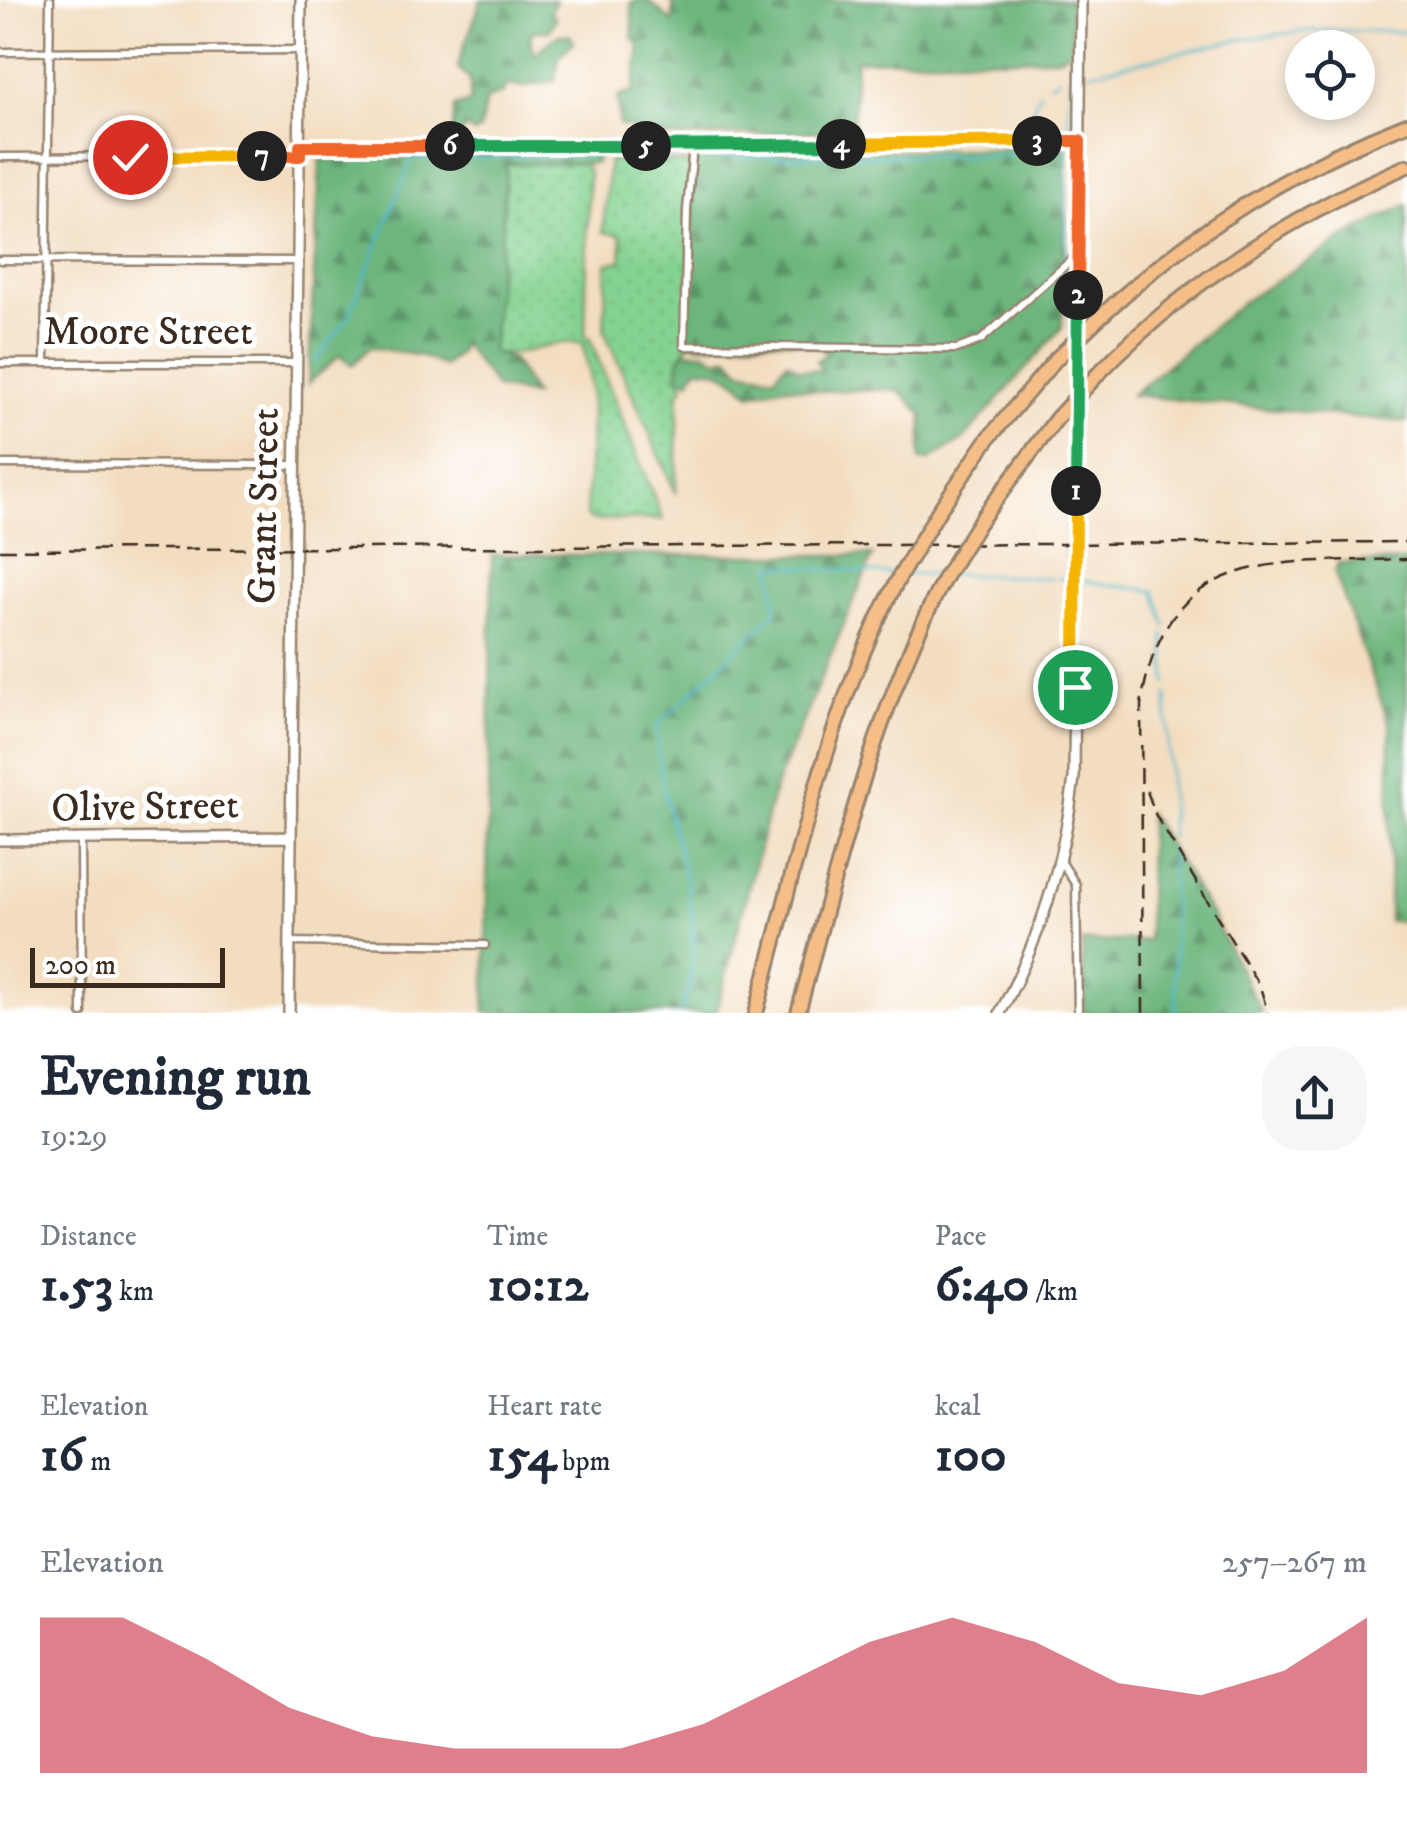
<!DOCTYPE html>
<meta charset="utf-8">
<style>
:root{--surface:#fff;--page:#f6f6f7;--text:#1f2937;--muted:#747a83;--accent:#d1495b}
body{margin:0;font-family:"IM FELL DW Pica",serif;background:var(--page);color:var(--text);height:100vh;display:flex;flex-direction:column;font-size:38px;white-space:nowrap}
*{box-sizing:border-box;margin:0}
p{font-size:32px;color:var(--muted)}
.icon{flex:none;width:55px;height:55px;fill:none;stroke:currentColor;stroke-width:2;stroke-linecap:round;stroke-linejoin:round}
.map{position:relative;height:1013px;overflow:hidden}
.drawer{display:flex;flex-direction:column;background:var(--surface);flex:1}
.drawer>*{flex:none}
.buttons{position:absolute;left:1285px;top:30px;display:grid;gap:20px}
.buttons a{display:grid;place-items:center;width:90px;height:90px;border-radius:50%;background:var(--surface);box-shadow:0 5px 15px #0003;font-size:50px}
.scale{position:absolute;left:30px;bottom:25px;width:195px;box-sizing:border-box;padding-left:10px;border:5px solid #3b2a1e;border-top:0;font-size:28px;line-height:35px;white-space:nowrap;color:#3b2a1e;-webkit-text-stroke:8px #fff;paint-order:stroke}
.pin{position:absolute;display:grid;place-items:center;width:85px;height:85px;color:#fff;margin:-42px;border:5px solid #fff;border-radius:50%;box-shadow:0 2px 10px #0007}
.km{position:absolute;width:50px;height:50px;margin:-25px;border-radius:50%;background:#222;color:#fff;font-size:28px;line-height:50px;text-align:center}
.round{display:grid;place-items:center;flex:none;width:105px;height:105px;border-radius:40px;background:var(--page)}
.summary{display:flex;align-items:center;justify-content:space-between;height:170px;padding:0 40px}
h1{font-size:55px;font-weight:700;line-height:75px}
.figures{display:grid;grid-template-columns:repeat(3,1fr);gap:15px;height:170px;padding:10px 40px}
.figures div{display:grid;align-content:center}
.figures b{font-size:50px;font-weight:700}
.figures small{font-size:28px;font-weight:400}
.figures p{font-size:28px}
.chart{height:280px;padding:20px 40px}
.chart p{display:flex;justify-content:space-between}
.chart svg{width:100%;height:180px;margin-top:10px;fill:var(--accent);opacity:.7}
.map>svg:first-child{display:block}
.grass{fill:url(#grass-dots);stroke:#607e58;stroke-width:2.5}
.forest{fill:url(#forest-firs);stroke:#54704d;stroke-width:2.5}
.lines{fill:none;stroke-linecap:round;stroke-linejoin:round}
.stream{stroke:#4eb7cc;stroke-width:2.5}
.minor-casing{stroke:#97846f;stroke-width:11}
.tertiary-casing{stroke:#97846f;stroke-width:14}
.motorway-casing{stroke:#97846f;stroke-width:18}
.minor{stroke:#fff;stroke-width:6}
.tertiary{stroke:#fff;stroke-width:9}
.motorway{stroke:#f6be87;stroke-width:12}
.rail{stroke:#3b2a1e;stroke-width:2.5;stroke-dasharray:15 8;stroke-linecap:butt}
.motorway-bridge-casing{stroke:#97846f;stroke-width:18;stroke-linecap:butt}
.motorway-bridge{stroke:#f6be87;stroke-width:12}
.split-1-casing{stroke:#fff;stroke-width:20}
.split-2-casing{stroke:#fff;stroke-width:20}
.split-3-casing{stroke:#fff;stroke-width:20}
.split-4-casing{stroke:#fff;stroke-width:20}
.split-5-casing{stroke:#fff;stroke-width:20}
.split-6-casing{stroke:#fff;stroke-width:20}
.split-7-casing{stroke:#fff;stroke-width:20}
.split-8-casing{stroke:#fff;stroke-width:20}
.split-1{stroke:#f5b400;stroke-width:12}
.split-2{stroke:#22a559;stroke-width:12}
.split-3{stroke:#f0652b;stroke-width:12}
.split-4{stroke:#f5b400;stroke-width:12}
.split-5{stroke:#22a559;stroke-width:12}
.split-6{stroke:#22a559;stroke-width:12}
.split-7{stroke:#f0652b;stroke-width:12}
.split-8{stroke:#f5b400;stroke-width:12}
.labels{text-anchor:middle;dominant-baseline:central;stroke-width:10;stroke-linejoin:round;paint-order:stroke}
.street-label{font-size:40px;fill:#3b2a1e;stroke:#fff}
</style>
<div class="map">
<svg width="1407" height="1013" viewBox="0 0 1407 1013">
<defs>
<pattern id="grass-dots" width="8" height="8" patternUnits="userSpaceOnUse" patternTransform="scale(2.5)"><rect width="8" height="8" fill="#85d392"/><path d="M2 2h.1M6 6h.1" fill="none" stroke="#74b57d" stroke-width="1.8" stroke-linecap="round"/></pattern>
<pattern id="forest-firs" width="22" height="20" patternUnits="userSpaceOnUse" patternTransform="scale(2.5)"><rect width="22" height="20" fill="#6cb57c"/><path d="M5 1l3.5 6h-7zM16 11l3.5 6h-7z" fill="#5a9365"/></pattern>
</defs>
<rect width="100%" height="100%" fill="#fff"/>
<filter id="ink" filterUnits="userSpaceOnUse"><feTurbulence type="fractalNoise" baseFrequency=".01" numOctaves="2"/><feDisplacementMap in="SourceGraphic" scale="20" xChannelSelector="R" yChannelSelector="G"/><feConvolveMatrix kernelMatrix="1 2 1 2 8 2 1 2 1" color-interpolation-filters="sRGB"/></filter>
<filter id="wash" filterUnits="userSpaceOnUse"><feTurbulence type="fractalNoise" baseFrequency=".0048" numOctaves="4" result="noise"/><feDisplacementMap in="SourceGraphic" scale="40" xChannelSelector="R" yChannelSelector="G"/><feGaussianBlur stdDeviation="2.25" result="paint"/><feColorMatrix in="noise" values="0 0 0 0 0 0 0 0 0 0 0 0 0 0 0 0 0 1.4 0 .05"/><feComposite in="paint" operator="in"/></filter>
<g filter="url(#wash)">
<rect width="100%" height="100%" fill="#f3ddc0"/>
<!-- grass -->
<path class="grass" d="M609,160L693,163L690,343C679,361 676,367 684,387L679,391L676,494L604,330L607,263L622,261L621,235L603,232Z
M507,163H582L589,172L585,337H589L663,519L591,520L586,515C588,460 598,395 582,343C544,339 533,358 492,353Z"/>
<!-- forest -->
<path class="forest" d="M480,0H556L550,12L556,18L549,31H533L530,38L535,54L558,35H570L574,42L559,56L555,81L522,87L506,85L503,93L486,99L480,130L474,133L465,127L458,137L452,136L455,107L470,102V80L458,68C462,43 476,24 480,0Z
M639,0H647L673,22V0H1071L1072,50L1057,58L856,60L853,130L673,138L619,125L618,97L633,92L640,46L633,38L631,3Z
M1066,147L1062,327L963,440L928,461L920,460L923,414L902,393L891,389L819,391L786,386L750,394C737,378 719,367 697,368L690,381L678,377L679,359L685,351L705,352L717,359L729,356L740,370L775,376L787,361L799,369L823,371L816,361L828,353C795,331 738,344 699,345L688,341L695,154Z
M597,151L596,163L507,164L492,352L512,359L534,395L496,388L461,342L459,353L444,366L421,356L370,347L352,365L340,355L308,384L320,160Z
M1407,205V422L1131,395L1244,301L1355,231Z
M492,555H873L775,787L716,1013H485Z
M1407,561V921H1389L1390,726L1335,573L1338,563Z
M1149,814L1211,914L1262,1013H1084L1082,942L1148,940Z"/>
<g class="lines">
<!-- stream -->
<path class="stream" d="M1087,73L1242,39L1314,30L1407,32
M1050,84L1059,77
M1025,127L1040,92
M1068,132L1070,76
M1022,135L1023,134
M633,155L687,157
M696,157L1013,155L1018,145
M1066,259L1067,148
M1066,270L1071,335
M315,362L348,318L412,159L624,154
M1072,395V353
M1070,456L1071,413
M1067,535L1069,463
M1066,557V547
M906,574H938
M951,574L1052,578
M1066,577V568
M1057,578L1070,579
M1085,581L1154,591L1166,626
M1164,634L1167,683
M1167,694L1171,837
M1171,847L1176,1013
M680,1013C722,912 654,826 658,725L776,612L772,565L893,574"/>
</g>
</g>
<g filter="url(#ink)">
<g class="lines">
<!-- minor casing -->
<g class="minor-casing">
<path id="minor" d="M0,52L300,50
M300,146L1079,141
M693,146L687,210L684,346L957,349L981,340L1078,254
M0,157L299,155
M0,260L298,261
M0,363H296
M45,363L50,0
M0,464L295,465
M81,839L82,1013
M1061,861L1076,885L1078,1013
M289,942L485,945"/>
</g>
<!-- tertiary casing -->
<g class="tertiary-casing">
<path id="tertiary" d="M0,840L291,837
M289,1013L301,0
M1000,1013C1041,939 1064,862 1074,778L1081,0"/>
</g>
<!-- motorway casing -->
<g class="motorway-casing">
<path id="motorway" d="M1099,318C1188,234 1293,168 1407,124
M1101,371C1188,282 1293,215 1407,166
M938,512L988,439L1056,359
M980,521L1057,418
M756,1013C796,866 826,711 900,576
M798,1013C838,864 873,715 945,577"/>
</g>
<!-- minor -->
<use href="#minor" class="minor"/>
<!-- tertiary -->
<use href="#tertiary" class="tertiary"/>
<!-- motorway -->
<use href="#motorway" class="motorway"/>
<!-- rail -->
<path class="rail" d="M0,550L1407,542
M1147,791L1156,816L1260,987L1268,1013
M1143,1013L1141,705C1166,543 1279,564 1407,559"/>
<!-- motorway-bridge casing -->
<g class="motorway-bridge-casing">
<path id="motorway-bridge" d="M1056,359L1099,318
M1057,418L1101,371
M900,576L938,512
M945,577L980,521"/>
</g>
<!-- motorway-bridge -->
<use href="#motorway-bridge" class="motorway-bridge"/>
</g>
</g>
<g class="lines" filter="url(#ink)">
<!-- split-1 casing -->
<g class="split-1-casing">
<path id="split-1" d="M1075,687L1076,491"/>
</g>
<!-- split-2 casing -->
<g class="split-2-casing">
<path id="split-2" d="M1076,491L1078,295"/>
</g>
<!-- split-3 casing -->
<g class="split-3-casing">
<path id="split-3" d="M1037,141H1080L1078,295"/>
</g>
<!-- split-4 casing -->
<g class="split-4-casing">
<path id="split-4" d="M841,144L1037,141"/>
</g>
<!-- split-5 casing -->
<g class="split-5-casing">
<path id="split-5" d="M646,146L841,144"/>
</g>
<!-- split-6 casing -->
<g class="split-6-casing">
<path id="split-6" d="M450,146H646"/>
</g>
<!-- split-7 casing -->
<g class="split-7-casing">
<path id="split-7" d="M262,156H300V146H450"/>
</g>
<!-- split-8 casing -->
<g class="split-8-casing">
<path id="split-8" d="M130,157L262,156"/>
</g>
<!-- split-1 -->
<use href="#split-1" class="split-1"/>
<!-- split-2 -->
<use href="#split-2" class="split-2"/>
<!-- split-3 -->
<use href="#split-3" class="split-3"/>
<!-- split-4 -->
<use href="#split-4" class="split-4"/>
<!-- split-5 -->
<use href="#split-5" class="split-5"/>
<!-- split-6 -->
<use href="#split-6" class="split-6"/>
<!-- split-7 -->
<use href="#split-7" class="split-7"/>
<!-- split-8 -->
<use href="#split-8" class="split-8"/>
</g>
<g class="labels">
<!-- street labels -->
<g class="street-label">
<text x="148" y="333">Moore Street</text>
<text transform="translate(265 506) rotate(-89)">Grant Street</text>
<text transform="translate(145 808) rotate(-1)">Olive Street</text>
</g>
</g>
</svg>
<div class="buttons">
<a><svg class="icon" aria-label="locate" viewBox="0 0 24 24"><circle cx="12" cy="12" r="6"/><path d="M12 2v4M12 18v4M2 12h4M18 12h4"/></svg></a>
</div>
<div class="scale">200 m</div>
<div class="pin" style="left:1075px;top:687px;background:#1e9e55"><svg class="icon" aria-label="arrive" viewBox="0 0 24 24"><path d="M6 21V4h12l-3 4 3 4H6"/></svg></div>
<div class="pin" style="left:130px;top:157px;background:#d93025"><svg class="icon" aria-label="check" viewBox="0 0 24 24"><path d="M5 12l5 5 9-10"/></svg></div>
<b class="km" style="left:1076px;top:491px">1</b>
<b class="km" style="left:1078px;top:295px">2</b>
<b class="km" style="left:1037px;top:141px">3</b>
<b class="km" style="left:841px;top:144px">4</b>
<b class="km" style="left:646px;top:146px">5</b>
<b class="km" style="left:450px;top:146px">6</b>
<b class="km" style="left:262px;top:156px">7</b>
</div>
<section class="drawer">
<div class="summary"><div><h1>Evening run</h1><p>19:29</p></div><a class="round"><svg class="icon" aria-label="share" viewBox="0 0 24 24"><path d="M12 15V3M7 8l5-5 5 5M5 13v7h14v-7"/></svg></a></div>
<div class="figures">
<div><p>Distance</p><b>1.53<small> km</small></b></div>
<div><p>Time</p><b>10:12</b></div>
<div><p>Pace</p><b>6:40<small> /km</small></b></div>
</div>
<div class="figures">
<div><p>Elevation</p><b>16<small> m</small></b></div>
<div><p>Heart rate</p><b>154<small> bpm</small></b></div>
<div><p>kcal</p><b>100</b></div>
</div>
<div class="chart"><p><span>Elevation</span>257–267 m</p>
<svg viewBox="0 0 160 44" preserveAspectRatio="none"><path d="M0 44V6L10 6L20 16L30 28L40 35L50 38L60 38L70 38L80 32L90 22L100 12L110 6L120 12L130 22L140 25L150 19L160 6V44z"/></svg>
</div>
</section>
